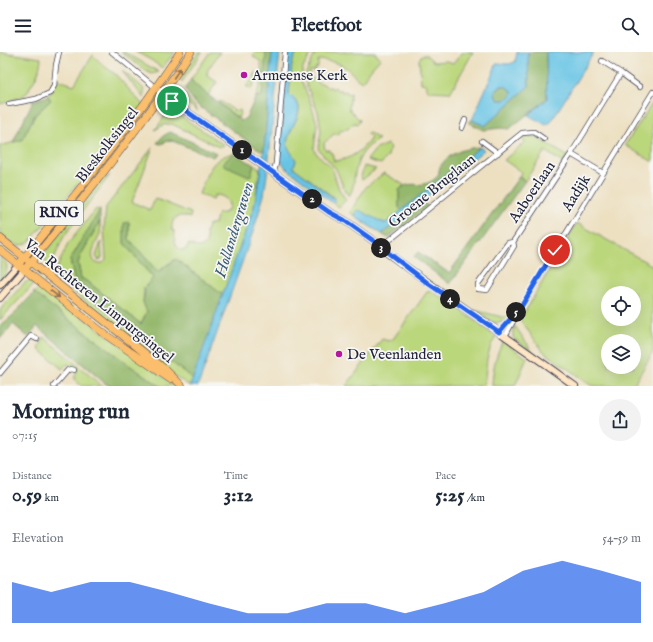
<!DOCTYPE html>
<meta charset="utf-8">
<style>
:root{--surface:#fff;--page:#f2f2f3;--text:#1f2937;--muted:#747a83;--accent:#2563eb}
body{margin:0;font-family:"IM FELL English",serif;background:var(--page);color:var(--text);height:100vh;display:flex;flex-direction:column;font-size:15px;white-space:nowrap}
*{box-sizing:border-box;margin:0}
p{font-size:13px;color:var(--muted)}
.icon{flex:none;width:22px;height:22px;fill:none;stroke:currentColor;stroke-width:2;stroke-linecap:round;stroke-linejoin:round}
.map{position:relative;height:334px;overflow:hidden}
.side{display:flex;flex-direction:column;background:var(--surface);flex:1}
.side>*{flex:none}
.fabs{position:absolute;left:601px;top:234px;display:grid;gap:8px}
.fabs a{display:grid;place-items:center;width:40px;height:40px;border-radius:50%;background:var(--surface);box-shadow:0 4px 16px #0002;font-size:20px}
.pin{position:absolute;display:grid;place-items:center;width:34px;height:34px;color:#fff;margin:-17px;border:2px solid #fff;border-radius:50%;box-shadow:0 1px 4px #0007}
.km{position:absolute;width:20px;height:20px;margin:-10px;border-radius:50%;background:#222;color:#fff;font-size:11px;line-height:20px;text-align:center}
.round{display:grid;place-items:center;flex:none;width:42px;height:42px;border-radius:21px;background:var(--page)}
.headline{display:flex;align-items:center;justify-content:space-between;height:68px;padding:0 12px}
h1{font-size:22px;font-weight:700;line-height:30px}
.figures{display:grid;grid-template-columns:repeat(3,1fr);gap:6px;height:68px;padding:4px 12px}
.figures div{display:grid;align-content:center}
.figures b{font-size:20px;font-weight:700}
.figures small{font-size:11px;font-weight:400}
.figures p{font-size:11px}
.chart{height:112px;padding:8px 12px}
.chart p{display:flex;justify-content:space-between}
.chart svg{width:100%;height:72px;margin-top:4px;fill:var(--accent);opacity:.7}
header{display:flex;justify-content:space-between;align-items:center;height:52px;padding:0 12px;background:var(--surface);font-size:18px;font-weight:700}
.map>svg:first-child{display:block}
.green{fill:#bbd77c;stroke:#6e7c5c;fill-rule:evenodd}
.forest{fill:#94b86c;stroke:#5b6d54}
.water{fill:#67c4e5;stroke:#447390;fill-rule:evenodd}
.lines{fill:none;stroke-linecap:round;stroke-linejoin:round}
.street-casing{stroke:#403e4f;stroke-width:6}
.secondary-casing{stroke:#403e4f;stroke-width:8}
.primary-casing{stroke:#403e4f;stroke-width:8}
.street{stroke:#fff;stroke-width:4.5}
.secondary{stroke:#fde5c5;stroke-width:6}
.primary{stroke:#fabe6d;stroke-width:7}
.oneway{stroke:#8e7054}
.route-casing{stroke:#fff;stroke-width:8}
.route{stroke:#2563eb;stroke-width:5}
.poi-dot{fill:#b5179e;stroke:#f6f6f2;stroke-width:1.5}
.labels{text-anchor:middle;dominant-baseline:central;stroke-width:3.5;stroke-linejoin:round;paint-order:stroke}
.shield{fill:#f6f6f2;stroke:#626272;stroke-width:1}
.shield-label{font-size:14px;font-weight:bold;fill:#22223b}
.poi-label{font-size:15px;fill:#22223b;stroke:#f6f6f2;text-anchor:start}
.street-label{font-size:15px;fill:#22223b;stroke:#f6f6f2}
.water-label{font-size:16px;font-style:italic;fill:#3a5b76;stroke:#f6f6f2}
</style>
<header><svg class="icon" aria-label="menu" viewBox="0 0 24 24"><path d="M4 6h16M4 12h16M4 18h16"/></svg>Fleetfoot<svg class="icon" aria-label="search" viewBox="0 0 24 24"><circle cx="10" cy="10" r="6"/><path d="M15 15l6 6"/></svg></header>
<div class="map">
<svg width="653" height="334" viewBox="0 0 653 334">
<rect width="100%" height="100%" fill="#f6f6f2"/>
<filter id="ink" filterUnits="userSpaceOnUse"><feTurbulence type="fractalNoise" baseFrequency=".025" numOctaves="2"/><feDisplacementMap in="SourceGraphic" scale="8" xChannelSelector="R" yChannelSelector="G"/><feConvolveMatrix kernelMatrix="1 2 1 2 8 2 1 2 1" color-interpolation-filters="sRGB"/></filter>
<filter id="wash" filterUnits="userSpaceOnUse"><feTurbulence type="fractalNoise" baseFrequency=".012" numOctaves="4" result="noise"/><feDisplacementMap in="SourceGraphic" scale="16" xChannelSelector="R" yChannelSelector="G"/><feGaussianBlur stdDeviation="0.9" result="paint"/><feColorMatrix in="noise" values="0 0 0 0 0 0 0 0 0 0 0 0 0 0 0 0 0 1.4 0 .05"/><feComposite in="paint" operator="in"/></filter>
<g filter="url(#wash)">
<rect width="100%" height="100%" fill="#ede0c1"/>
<!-- green -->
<path class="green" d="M0,0L41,6C40,18 37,25 30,35C29,38 27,42 24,43C19,46 6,51 0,52Z
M121,0H124L159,20L152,22L146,19Z
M136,0H175L162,16L151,8Z
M198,0H202L182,30L180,28Z
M210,0H220L207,19L208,20L206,23L217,30L208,43L194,32L191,27Z
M256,0H266L262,45H256C260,34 262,23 261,10L253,4Z
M297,0H312L303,16L301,28L310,49L317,72L314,97L316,101L332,116L339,137L346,148L339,155L333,151L336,147L293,115L296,109C294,104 289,100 288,95C284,81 301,68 299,55C298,50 292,45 289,42L292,11Z
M316,0H376L375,2L381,6L371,17L362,30C357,28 354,23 350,19C341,10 330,9 318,8V15L315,16V19H310L309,24L320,32H324L328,36L330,34L332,37L335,35L338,39L340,37L342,40L346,39L348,42L351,41L349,57L360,68L358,72L354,71L348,77H344L343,79L341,78L338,82H334L324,91L325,98H330V101H332L334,109C350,108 362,99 371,86L367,82L368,80L379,87C367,94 359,103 356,117C353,127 355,135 349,144L345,139L336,117L318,97L321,79L320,72L318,60L306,32L305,27L306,21Z
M463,0H473L450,41L449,40L428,39L426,32L421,31L419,7L423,3H426L434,10L446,9L453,11Z
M93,3L104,14L115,22L143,53L31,188C19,199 10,190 0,181V94L22,88L35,63L51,48L48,44L52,39L53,29L59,28L74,33Z
M122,19L133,27L144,37V46Z
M256,19V27L251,37L246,34L253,27L252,25Z
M182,39L184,41L198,59L178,45L179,41Z
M220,49L237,60L239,58L241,59L238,66L219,51Z
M653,50V110L625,93Z
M170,57L224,93L219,95L172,72L163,73L155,78Z
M529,84L536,85L567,104L563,111L545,99L525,129L519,125L521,120L504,108L525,90L522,87Z
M387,92L390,96L388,104L381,112L367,108L375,98Z
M153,95L132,150L150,158C153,154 152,150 155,147L159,148L191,161L190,166C180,161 171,165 172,177L175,180C174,188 174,193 181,198L186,197L189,192L197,195H203C208,190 207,187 206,181L208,173L215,171L218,161C233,164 233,143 215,143L213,148L199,142C207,122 210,106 234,101L223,112L250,123H251L254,113L260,117L254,155L223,243L176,207L165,214L158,220L129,187V170L124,191L153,226L144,236L143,250L147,260L141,272L88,230L81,226L78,211L81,203L100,169C100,173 101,177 100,181C98,191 87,202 96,211H103L106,208L104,176L106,155Z
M364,114L376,117L362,128L361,125Z
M384,121L404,133L399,138V156L402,159L386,171L355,162V165L350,160L366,135Z
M110,123C95,143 79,163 65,183C58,194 56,207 47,216L44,204L46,199L96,136L103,127Z
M96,157L100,158L70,208L76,235L193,327L190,334L170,321L147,297L53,224L68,192Z
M577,171L653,214V300L633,334H592L544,300L520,268ZM608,241H634V267H608ZM608,289H634V315H608Z
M101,190L102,205L101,207L98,208L96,204Z
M0,204C11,212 7,221 0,230Z
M32,227L33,233L0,268V258L24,231Z
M41,234L175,334H160L126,311L34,241Z
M431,239L461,258L496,285L491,293L487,307L484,334H346L382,287L389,289L393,287L427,240Z
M474,258L506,266L503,270L493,271Z
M515,274L533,300L513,286V279Z
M44,285L102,334H81L74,327L78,317L67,312L62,317L39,297Z
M503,289L527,306L515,334H492C493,317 495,304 503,289Z"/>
<!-- forest -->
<path class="forest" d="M266,0H272L264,99H261L196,52L185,37L191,27L194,32L241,69L246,66L256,45L262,44Z
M528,0H546L547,47L509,77L501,76L483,78L468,70L472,68L485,74L529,34Z
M502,34H505L512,39L511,44L505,48H498L495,43V40Z
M48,44L51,48L35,63L22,88L13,90L33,49Z
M170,80L214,100L216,101L213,105L170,88L161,92L157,91L163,84Z
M480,95L402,159L399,156V138C409,129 413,134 424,132C430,131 434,128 438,124C439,121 439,117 440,115C448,101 465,96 480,95Z
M234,101L254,113L251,123L249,124L222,112Z
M519,125L525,129L450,232L414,205L418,200L449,221Z
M422,150L428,154L388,186L382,182Z
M100,158V169L81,203L78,211L81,226L88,230L141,272L147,260L143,250L145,240L144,236L153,226L124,191V171L129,170V187L158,220L176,207L223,243L193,327L76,235L70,208Z
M33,240L126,311L160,334H110L106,332L37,274L28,285L13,272L0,287V274L12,264L34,241Z"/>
<!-- water -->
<path class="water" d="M272,0H280L267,123L264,143L254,177L198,334H190L254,155L264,99Z
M288,0H297L292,11L289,42C292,45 295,48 298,52C303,61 287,81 287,92C288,98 294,103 296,109L293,115L336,148L333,151L286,116L279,106Z
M517,0H528L529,34L485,74L472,68L497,11L509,12L515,10ZM501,34H505L512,39L511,44L505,48H498L495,43V40Z
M546,0H594L551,70L546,73L528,63L547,47Z
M480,95L484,98L382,182L355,165L356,160L359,158L384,171H386Z"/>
</g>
<g filter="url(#ink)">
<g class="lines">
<!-- street casing -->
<g class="street-casing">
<path id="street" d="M112,0L156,36
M602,9L621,21
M9,52L36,47L50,41L54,34L56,13L59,0
M462,76L465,68
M482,89L498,101
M571,102L603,121
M274,120L276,111L285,0
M513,190L508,191L478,232V237L487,238L514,194L513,190L571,102L621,21L640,35
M382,197L386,191L522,81L534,80L544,87
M499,280L518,257
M505,284L521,255L653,40
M0,321L31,284L37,287
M54,334L68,318L71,317L74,318"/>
</g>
<!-- secondary casing -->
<g class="secondary-casing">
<path id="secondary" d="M156,36L176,52L329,160L344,168L378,192L382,197C445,244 511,287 575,334
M0,233L18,213
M0,246L24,218"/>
</g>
<!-- primary casing -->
<g class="primary-casing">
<path id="primary" d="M0,186L166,318L182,334
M0,198L106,283L170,327
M18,213C75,144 131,74 180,0
M24,218C83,148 140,76 191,0"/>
</g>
<!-- street -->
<use href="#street" class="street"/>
<!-- secondary -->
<use href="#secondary" class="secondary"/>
<!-- primary -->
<use href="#primary" class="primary"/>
</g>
<!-- one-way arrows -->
<defs><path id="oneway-shaft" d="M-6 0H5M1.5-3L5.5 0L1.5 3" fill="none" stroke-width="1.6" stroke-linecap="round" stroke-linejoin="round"/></defs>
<g class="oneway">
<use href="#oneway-shaft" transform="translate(177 21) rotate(-56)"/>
<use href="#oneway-shaft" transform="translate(55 242) rotate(38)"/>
</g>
</g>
<g class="lines" filter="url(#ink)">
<!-- route casing -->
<g class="route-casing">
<path id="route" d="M172,49L329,160L344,168L378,192L382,196L429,232L499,280L521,255L555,198"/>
</g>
<!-- route -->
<use href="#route" class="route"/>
</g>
<!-- markers -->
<g class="poi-dot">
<circle cx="244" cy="23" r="4"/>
<circle cx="339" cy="302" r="4"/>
</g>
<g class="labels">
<!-- shield labels -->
<rect class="shield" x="35" y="149" width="48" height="24" rx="3"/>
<g class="shield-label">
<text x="59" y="161">RING</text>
</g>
<!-- poi labels -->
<g class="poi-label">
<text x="252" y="23">Armeense Kerk</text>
<text x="347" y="302">De Veenlanden</text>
</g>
<!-- street labels -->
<g class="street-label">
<text transform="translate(107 93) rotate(-52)">Bleskolksingel</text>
<text transform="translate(432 139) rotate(-39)">Groene Bruglaan</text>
<text transform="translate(532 140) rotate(-56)">Aaboerlaan</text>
<text transform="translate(576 141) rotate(-58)">Aadijk</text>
<text transform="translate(99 249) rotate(39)">Van Rechteren Limpurgsingel</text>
</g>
<!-- water labels -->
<g class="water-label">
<text transform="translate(235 178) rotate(-73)">Hollandergraven</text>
</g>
</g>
</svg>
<div class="fabs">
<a><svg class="icon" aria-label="locate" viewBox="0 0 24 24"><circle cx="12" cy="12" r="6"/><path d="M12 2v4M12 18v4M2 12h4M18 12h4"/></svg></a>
<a><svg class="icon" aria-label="layers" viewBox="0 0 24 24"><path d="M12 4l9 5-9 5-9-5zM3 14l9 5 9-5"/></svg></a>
</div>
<div class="pin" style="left:172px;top:49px;background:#1e9e55"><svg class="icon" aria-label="arrive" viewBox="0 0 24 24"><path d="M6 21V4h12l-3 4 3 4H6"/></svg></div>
<div class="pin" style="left:555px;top:198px;background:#d93025"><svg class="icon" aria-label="check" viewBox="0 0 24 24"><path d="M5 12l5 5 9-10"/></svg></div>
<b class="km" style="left:242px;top:98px">1</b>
<b class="km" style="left:312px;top:147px">2</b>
<b class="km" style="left:381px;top:196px">3</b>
<b class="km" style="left:450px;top:247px">4</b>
<b class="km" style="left:516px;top:260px">5</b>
</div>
<section class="side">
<div class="headline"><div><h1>Morning run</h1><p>07:15</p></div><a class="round"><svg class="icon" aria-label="share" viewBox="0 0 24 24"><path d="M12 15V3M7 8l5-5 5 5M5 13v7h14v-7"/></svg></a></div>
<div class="figures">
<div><p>Distance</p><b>0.59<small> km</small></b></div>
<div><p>Time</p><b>3:12</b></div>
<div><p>Pace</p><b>5:25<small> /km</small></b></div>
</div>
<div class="chart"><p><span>Elevation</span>54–59 m</p>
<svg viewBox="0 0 160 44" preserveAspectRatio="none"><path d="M0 44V19L10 25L20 19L30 19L40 25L50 32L60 38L70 38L80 32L90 32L100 38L110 32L120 25L130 12L140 6L150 12L160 19V44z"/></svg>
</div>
</section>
